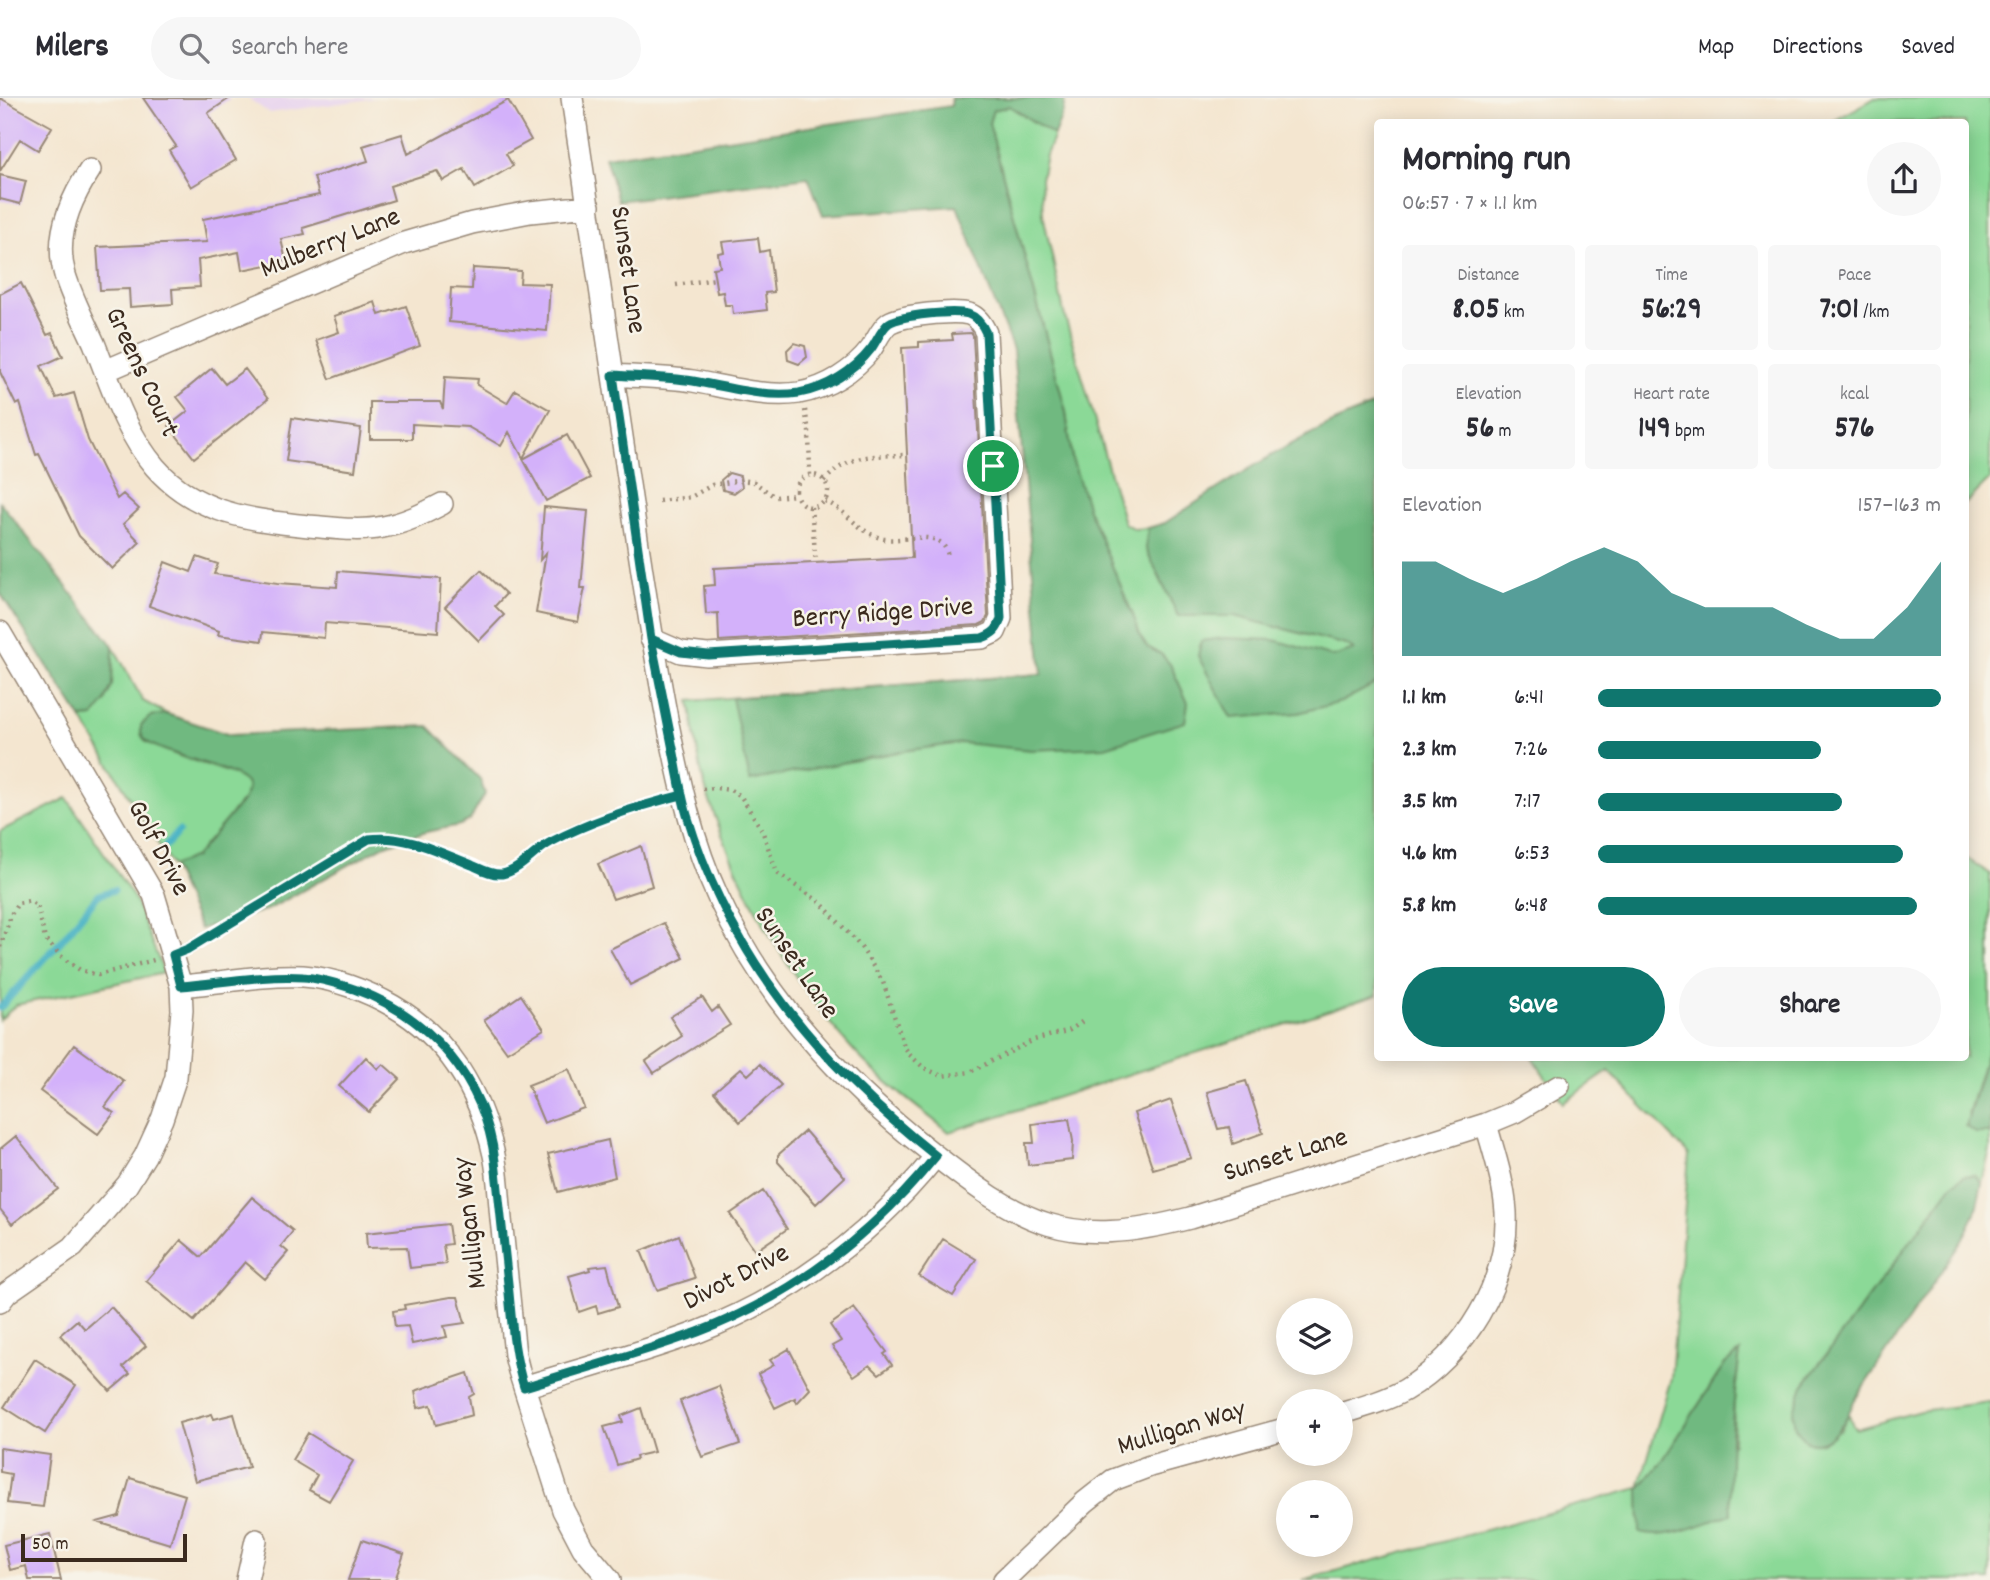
<!DOCTYPE html>
<meta charset="utf-8">
<style>
:root{--surface:#fff;--page:#f7f7f7;--text:#2b2b33;--muted:#7c7c81;--line:#e1e1e2;--accent:#0f766e}
body{margin:0;font-family:Dekko,sans-serif;background:var(--page);color:var(--text);height:100vh;display:flex;flex-direction:column;font-size:26px;white-space:nowrap}
*{box-sizing:border-box;margin:0}
p{font-size:23px;color:var(--muted)}
.icon{flex:none;width:38px;height:38px;fill:none;stroke:currentColor;stroke-width:2;stroke-linecap:round;stroke-linejoin:round}
.map{position:relative;flex:1;overflow:hidden}
.sheet{position:absolute;left:1374px;top:21px;width:595px;height:942px;display:flex;flex-direction:column;background:var(--surface);border-radius:7px;box-shadow:0 4px 18px #0003}
.sheet>*{flex:none}
.fabs{position:absolute;left:1276px;top:1200px;display:grid;gap:14px}
.fabs a{display:grid;place-items:center;width:77px;height:77px;border-radius:50%;background:var(--surface);box-shadow:0 4px 18px #0003;font-size:35px}
.scale{position:absolute;left:21px;bottom:18px;width:166px;box-sizing:border-box;padding-left:7px;border:4px solid #3b2a1e;border-top:0;font-size:19px;line-height:24px;white-space:nowrap;color:#3b2a1e;-webkit-text-stroke:5px #f7f3e8;paint-order:stroke}
.pin{position:absolute;display:grid;place-items:center;width:60px;height:60px;color:#fff;margin:-30px;border:4px solid #fff;border-radius:50%;box-shadow:0 2px 7px #0007}
.round{display:grid;place-items:center;flex:none;width:74px;height:74px;border-radius:37px;background:var(--page)}
.headline{display:flex;align-items:center;justify-content:space-between;height:119px;padding:0 28px}
h1{font-size:38px;font-weight:800;line-height:52px}
.metrics{display:grid;grid-template-columns:repeat(3,1fr);gap:10px;height:119px;padding:7px 28px}
.metrics div{display:grid;align-content:center;border-radius:7px;background:var(--page);text-align:center}
.metrics b{font-size:30px;font-weight:800}
.metrics small{font-size:19px;font-weight:400}
.metrics p{font-size:19px}
.chart{height:196px;padding:14px 28px}
.chart p{display:flex;justify-content:space-between}
.chart svg{width:100%;height:126px;margin-top:7px;fill:var(--accent);opacity:.7}
.button{display:flex;gap:14px;margin-top:auto;padding:14px 28px}
.button a{flex:1;height:80px;border-radius:42px;background:var(--accent);color:#fff;font-size:28px;font-weight:800;line-height:80px;text-align:center}
.button a+a{background:var(--page);color:var(--text)}
ul{padding:0 28px;list-style:none;font-size:23px}
li{display:grid;grid-template-columns:112px 84px 1fr;align-items:center;height:52px}
li i{height:18px;border-radius:9px;background:var(--accent)}
header{display:flex;align-items:center;gap:42px;box-sizing:border-box;height:98px;padding:0 35px;background:var(--surface);border-bottom:2px solid var(--line)}
header strong{font-size:33px}
nav{display:flex;gap:38px;margin-inline-start:auto;font-size:24px}
.search{width:490px;height:63px;background:var(--page);display:flex;align-items:center;gap:18px;box-sizing:border-box;padding:0 24px;border-radius:38px;color:var(--muted);font-size:26px}
.map>svg:first-child{display:block}
.built{fill:#e7d2ef}
.green{fill:#8bd997;stroke:#63825a;stroke-width:2;fill-rule:evenodd}
.forest{fill:#70b980;stroke:#56724f;stroke-width:2}
.lines{fill:none;stroke-linecap:round;stroke-linejoin:round}
.stream{stroke:#48b3c5;stroke-width:7}
.building{fill:#d3b1fa}
.street-casing{stroke:#988877;stroke-width:24}
.path{stroke:#988877;stroke-width:4.5;stroke-dasharray:2 5;stroke-linecap:butt}
.street{stroke:#fff;stroke-width:21}
.route-casing{stroke:#fff;stroke-width:14}
.route{stroke:#0f766e;stroke-width:9}
.labels{text-anchor:middle;dominant-baseline:central;stroke-width:5;stroke-linejoin:round;paint-order:stroke}
.street-label{font-size:28px;fill:#3b2a1e;stroke:#f7f3e8}
</style>
<header>
<strong>Milers</strong>
<div class="search"><svg class="icon" aria-label="search" viewBox="0 0 24 24"><circle cx="10" cy="10" r="6"/><path d="M15 15l6 6"/></svg>Search here</div>
<nav><a>Map</a><a>Directions</a><a>Saved</a></nav>
</header>
<div class="map">
<svg width="1990" height="1482" viewBox="0 0 1990 1482">
<rect width="100%" height="100%" fill="#f7f3e8"/>
<filter id="ink" filterUnits="userSpaceOnUse"><feTurbulence type="fractalNoise" baseFrequency=".0143" numOctaves="2"/><feDisplacementMap in="SourceGraphic" scale="14" xChannelSelector="R" yChannelSelector="G"/><feConvolveMatrix kernelMatrix="1 2 1 2 8 2 1 2 1" color-interpolation-filters="sRGB"/></filter>
<filter id="wash" filterUnits="userSpaceOnUse"><feTurbulence type="fractalNoise" baseFrequency=".00686" numOctaves="4" result="noise"/><feDisplacementMap in="SourceGraphic" scale="28" xChannelSelector="R" yChannelSelector="G"/><feGaussianBlur stdDeviation="1.57" result="paint"/><feColorMatrix in="noise" values="0 0 0 0 0 0 0 0 0 0 0 0 0 0 0 0 0 1.4 0 .05"/><feComposite in="paint" operator="in"/></filter>
<g filter="url(#wash)">
<rect width="100%" height="100%" fill="#f4e6d0"/>
<!-- built -->
<path class="built" d="M248,0H377L269,15Z"/>
<!-- green -->
<path class="green" d="M1875,0H1990V381L1965,406V24H1832Z
M1009,8L1054,37L1046,57L1041,81L1043,116L1064,215L1124,425L1134,431L1148,430L1146,451L1178,518H1234L1338,544L1377,492V897L949,1034C917,1009 883,984 855,954C787,879 737,788 706,692C697,664 695,632 690,603L1169,566L1161,556L1147,549L1141,540L1133,517L1088,411L1072,361L1066,314L989,25L993,12Z
M113,548L143,603L167,616L151,618L146,644L179,658L231,675L245,683L248,690L244,701L195,759L172,768L81,620L93,619L112,587Z
M67,700L134,800L164,875L16,907L0,922V733Z
M1965,759L1990,776V943L1968,1016L1976,1035H1990V1051L1982,1085L1974,1077L1964,1078L1953,1086L1803,1288L1840,1332L1849,1316L1853,1328L1856,1331L1920,1313L1990,1304V1482H1303L1639,1390L1671,1280L1689,1057L1609,973L1563,1005L1532,959H1965ZM1740,1254L1734,1303L1733,1345L1640,1389L1661,1365L1725,1266Z"/>
<!-- forest -->
<path class="forest" d="M951,0H1065L1063,14L1054,37L1009,8L993,12L989,25L1066,314L1072,361L1088,411L1133,517L1141,540L1147,549L1161,556L1170,566L1188,605L1185,624L1105,649L1031,652L962,645L903,653L750,683L732,600L1042,576L1013,252L957,108L823,117L808,79L618,103L605,59L951,8Z
M1377,306V585L1341,604L1298,615L1231,620L1198,558L1201,543L1224,540L1274,542L1333,559L1354,552L1346,547L1234,518H1178L1146,451L1148,430L1165,425C1233,380 1301,335 1377,306Z
M0,404L113,548L112,587L105,604L93,619L81,620L0,495Z
M167,616L230,637L428,628L480,681L485,696L470,722L460,727L426,734L383,748L269,811L200,831L172,768L195,759L244,701C245,697 248,694 248,690C248,671 160,657 145,642C140,637 141,633 141,627L151,618Z
M1990,943V1035H1976L1966,1028Z
M1975,1077L1982,1085L1975,1116L1963,1141L1854,1303C1848,1319 1830,1354 1807,1343C1803,1340 1798,1334 1795,1330L1793,1315L1803,1288L1953,1086L1964,1078Z
M1740,1254C1733,1307 1727,1362 1731,1416C1703,1425 1669,1443 1640,1435L1639,1391L1661,1365L1725,1266Z"/>
<g class="lines">
<!-- stream -->
<path class="stream" d="M166,747L179,733
M0,910L61,843L98,797L114,792"/>
</g>
<g id="blocks">
<!-- building -->
<path class="building" d="M0,0L52,29L38,52L20,41L0,73Z
M143,0H230L208,15L236,62L191,89L169,52L176,48Z
M508,2L531,42L506,56L513,68L475,90L464,71L443,83L437,73L390,88L394,102L303,130L305,136L281,141L286,163L242,172L239,154L198,162L200,189L172,191L173,206L130,209L129,191L100,192L97,149L207,144L203,121L319,97L314,79L368,63L363,48L402,36L408,56Z
M0,77L26,83L20,106L0,101Z
M758,140L760,154L769,152L774,194L765,195L767,212L733,216L732,207H725L723,194L717,195L713,170L720,169L718,155L724,154L722,144Z
M473,170L521,173L520,185L550,186L547,233L449,224L451,190L472,191Z
M21,185L47,237L52,235L63,258L41,268L56,300L74,295L88,342L117,401L123,396L139,411L123,426L140,444L112,471L79,438L39,356L36,357L20,305L16,307L0,274V196Z
M375,204L379,217L406,208L420,248L330,281L316,242L339,234L334,218Z
M971,235L973,238L988,518L985,524L979,527L719,543L718,515L706,516L704,488L715,487L714,470L912,460L902,250L919,249V244L953,242L952,236Z
M794,245L805,248L807,259L799,266L788,262L787,252Z
M212,270L225,286L245,271L268,301L194,360L169,328L188,313L177,299Z
M445,279L478,281L477,287L507,305L515,292L550,312L523,360L509,334L501,348L468,329L412,326V341H370V304H440L443,311Z
M292,320L361,330L355,373L286,363Z
M567,337L590,380L546,403L523,361Z
M729,375L740,378L742,389L734,395L723,392L721,382Z
M544,409L588,413L581,490H585L578,524L536,515L546,455L540,462Z
M197,459L218,466L214,476L278,485L337,489L338,473L441,481L438,534L325,525L324,540L263,534L262,543L218,537L219,533L149,508L165,464L191,474Z
M481,472L506,496L495,508L504,517L479,543L445,509Z
M641,748L652,788L613,801L598,766Z
M664,825L684,860L630,887L610,851Z
M521,897L544,931L507,954L484,922Z
M702,899L712,914L718,909L730,927L654,975L646,963L682,938L670,919Z
M74,947L124,983L105,1009L114,1015L98,1036L40,993Z
M366,959L378,971L383,966L400,981L369,1014L339,988Z
M760,966L781,987L740,1024L714,994L741,970L748,977Z
M569,971L584,1010L544,1025L528,987Z
M1246,983L1263,1035L1233,1046L1229,1029L1218,1031L1207,994Z
M1171,1002L1191,1060L1153,1071L1134,1015Z
M1069,1021L1073,1043L1072,1062L1028,1067L1026,1045H1034L1032,1026Z
M805,1033L845,1079L816,1106L778,1064V1057Z
M16,1038L58,1091L12,1126L0,1111V1051Z
M608,1042L615,1079L558,1094L548,1056Z
M763,1093L787,1131L755,1153L730,1116Z
M252,1099L293,1133L281,1148L288,1154L265,1181L245,1164L194,1223L146,1183L181,1142L201,1159Z
M448,1126L451,1146L443,1147L446,1166L410,1170L407,1149L367,1150L366,1135Z
M679,1137L695,1180L657,1192L641,1153Z
M943,1141L976,1161L953,1198L919,1178Z
M607,1167L618,1209L598,1215L596,1208L579,1214L569,1178L590,1172L589,1169Z
M451,1199H458L465,1225L444,1228L447,1239L412,1246L408,1228L395,1229L393,1213L405,1211L404,1207Z
M111,1209L146,1248L123,1269L130,1276L110,1293L60,1237L77,1222L85,1231Z
M854,1210L887,1254L884,1256L892,1267L879,1276L870,1267L854,1278L832,1248L841,1243L830,1227Z
M789,1251L810,1291L797,1305L795,1300L775,1310L758,1276L774,1267L770,1262Z
M35,1261L76,1287L45,1335L4,1309Z
M468,1275L474,1296L469,1299L472,1317L436,1327L431,1307L418,1310L415,1293Z
M719,1288L740,1346L702,1359L680,1303Z
M641,1310L654,1354L636,1358L637,1361L617,1367L604,1329L623,1324L621,1318Z
M212,1316L214,1321L234,1316L249,1369L195,1383L179,1325Z
M308,1335L353,1363L329,1403L309,1392L317,1377L292,1362Z
M0,1350L50,1357L43,1409L7,1405L11,1376L0,1374Z
M130,1380L185,1397L170,1446L97,1424L119,1418Z
M50,1436L61,1482H29L26,1468L10,1472L4,1447Z
M362,1442L404,1456L395,1482H348Z"/>
</g>
</g>
<g filter="url(#ink)">
<use href="#blocks" fill-opacity="0" stroke="#988877" stroke-width="2"/>
<g class="lines">
<!-- street casing -->
<g class="street-casing">
<path id="street" d="M572,0C592,140 614,280 634,420C644,489 655,558 668,626C680,685 692,743 718,799C764,899 841,984 927,1051C1024,1128 1067,1152 1190,1120L1486,1026L1515,1014L1559,988
M90,72C70,102 54,140 65,177C72,200 84,223 94,245C111,287 125,334 155,369C196,416 251,422 309,428C334,430 359,434 383,429C405,425 423,416 442,406
M105,273L404,145L472,125L530,114L589,108
M613,277C640,279 667,279 693,283C727,289 765,300 799,295C827,290 854,273 871,251C877,242 881,231 889,225C902,217 954,212 969,216C977,219 983,228 986,235L1001,520L995,534L982,540L707,557L681,554L651,541
M0,534L154,797L181,888L182,912L176,979L162,1021L145,1058L127,1087L73,1149L7,1195L0,1204
M181,888C219,885 265,876 303,878C333,880 367,893 393,908C448,940 480,994 494,1057C499,1080 499,1106 502,1130C506,1173 511,1215 515,1257L519,1273L563,1412L583,1450L610,1482
M524,1289C582,1271 641,1255 698,1234C793,1197 872,1137 936,1058
M1340,1316C1363,1309 1385,1303 1405,1292C1465,1256 1509,1185 1506,1114C1504,1084 1494,1055 1486,1026
M247,1482L256,1442
M1004,1482L1085,1404L1113,1382L1150,1368L1288,1330"/>
</g>
<!-- path -->
<path class="path" d="M676,187L715,181
M805,312L809,333L810,378
M796 393a16 16 0 1 1 32 0a16 16 0 1 1-32 0Z
M824,383C851,355 871,358 907,357
M659,403L691,399L712,387L742,382L754,384L775,399L797,397
M825,403C848,413 859,436 885,441C905,444 943,429 948,458
M811,409L816,465
M703,691L716,690L730,692L740,697L762,732L777,775L820,804L861,849L883,884L904,948L910,957L924,970L942,978L970,974L1034,942L1070,932L1086,921
M0,849L12,815L18,805L29,803L37,807L45,841L63,860L80,872L98,877L154,862
M189,850L369,741C418,733 478,783 509,774L559,740L638,709L665,702"/>
<!-- street -->
<use href="#street" class="street"/>
</g>
</g>
<g class="lines" filter="url(#ink)">
<!-- route casing -->
<g class="route-casing">
<path id="route" d="M993,368L986,235C983,228 977,219 968,216C954,212 902,217 889,225C881,231 877,243 871,251C854,273 827,290 799,295C765,300 727,289 693,283C667,279 640,279 613,277L651,541L682,697C638,708 591,723 551,744C535,752 520,773 502,776C492,777 481,771 472,767C439,754 405,736 369,741L188,851L173,857L181,888C219,885 266,876 303,879C320,880 338,886 354,891C430,918 485,982 495,1063C500,1107 504,1151 509,1195C512,1227 514,1258 524,1289C582,1271 641,1255 698,1234C793,1198 872,1137 936,1058C821,967 730,860 687,717C681,697 678,676 674,655C666,617 659,579 651,541L681,554L708,557L982,540C993,536 998,532 1001,520L993,368"/>
</g>
<!-- route -->
<use href="#route" class="route"/>
</g>
<g class="labels">
<!-- street labels -->
<g class="street-label">
<text transform="translate(331 147) rotate(-22)">Mulberry Lane</text>
<text transform="translate(626 172) rotate(82)">Sunset Lane</text>
<text transform="translate(140 275) rotate(65)">Greens Court</text>
<text transform="translate(883 517) rotate(-4)">Berry Ridge Drive</text>
<text transform="translate(157 751) rotate(62)">Golf Drive</text>
<text transform="translate(795 866) rotate(56)">Sunset Lane</text>
<text transform="translate(1286 1059) rotate(-17)">Sunset Lane</text>
<text transform="translate(472 1125) rotate(-97)">Mulligan Way</text>
<text transform="translate(737 1181) rotate(-27)">Divot Drive</text>
<text transform="translate(1182 1332) rotate(-17)">Mulligan Way</text>
</g>
</g>
</svg>
<div class="fabs">
<a><svg class="icon" aria-label="layers" viewBox="0 0 24 24"><path d="M12 4l9 5-9 5-9-5zM3 14l9 5 9-5"/></svg></a>
<a>+</a>
<a>−</a>
</div>
<div class="scale">50 m</div>
<div class="pin" style="left:993px;top:368px;background:#1e9e55"><svg class="icon" aria-label="arrive" viewBox="0 0 24 24"><path d="M6 21V4h12l-3 4 3 4H6"/></svg></div>
<section class="sheet">
<div class="headline"><div><h1>Morning run</h1><p>06:57 · 7 × 1.1 km</p></div><a class="round"><svg class="icon" aria-label="share" viewBox="0 0 24 24"><path d="M12 15V3M7 8l5-5 5 5M5 13v7h14v-7"/></svg></a></div>
<div class="metrics">
<div><p>Distance</p><b>8.05<small> km</small></b></div>
<div><p>Time</p><b>56:29</b></div>
<div><p>Pace</p><b>7:01<small> /km</small></b></div>
</div>
<div class="metrics">
<div><p>Elevation</p><b>56<small> m</small></b></div>
<div><p>Heart rate</p><b>149<small> bpm</small></b></div>
<div><p>kcal</p><b>576</b></div>
</div>
<div class="chart"><p><span>Elevation</span>157–163 m</p>
<svg viewBox="0 0 160 44" preserveAspectRatio="none"><path d="M0 44V11L10 11L20 17L30 22L40 17L50 11L60 6L70 11L80 22L90 27L100 27L110 27L120 33L130 38L140 38L150 27L160 11V44z"/></svg>
</div>
<ul>
<li><b>1.1 km</b>6:41<i style="width:100%"></i></li>
<li><b>2.3 km</b>7:26<i style="width:65%"></i></li>
<li><b>3.5 km</b>7:17<i style="width:71%"></i></li>
<li><b>4.6 km</b>6:53<i style="width:89%"></i></li>
<li><b>5.8 km</b>6:48<i style="width:93%"></i></li>
</ul>
<div class="button"><a>Save</a><a>Share</a></div>
</section>
</div>
